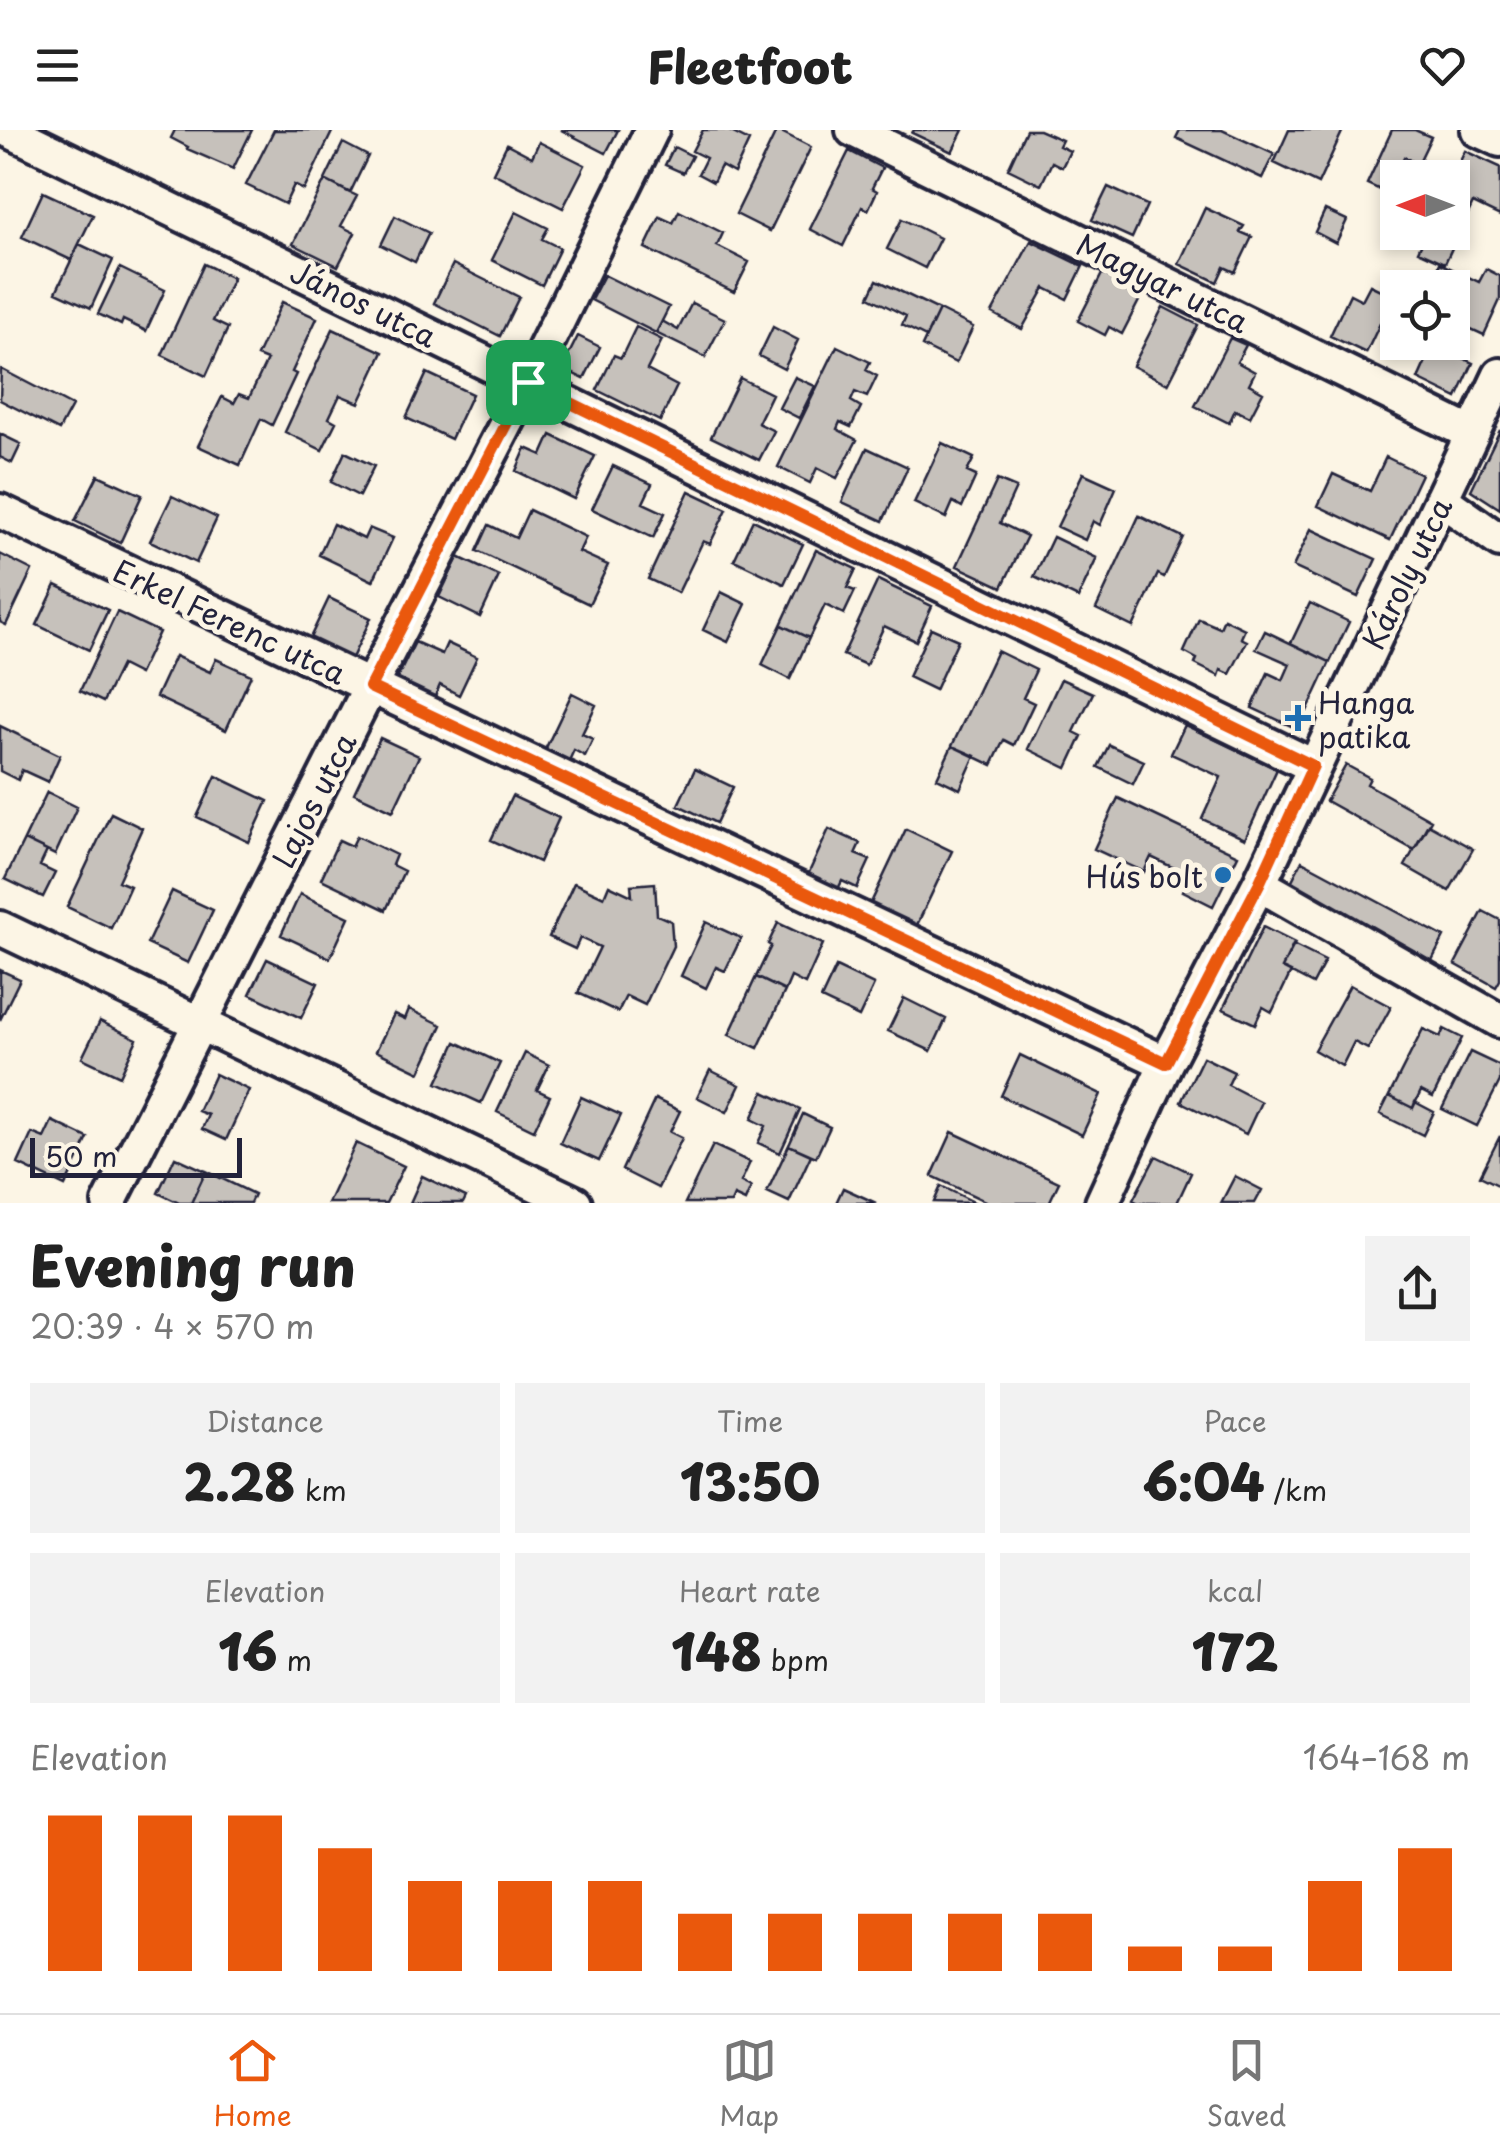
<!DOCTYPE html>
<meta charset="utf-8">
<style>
:root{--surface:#fff;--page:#f2f2f2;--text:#222;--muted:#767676;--line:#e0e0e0;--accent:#ea580c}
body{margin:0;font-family:"Playpen Sans",sans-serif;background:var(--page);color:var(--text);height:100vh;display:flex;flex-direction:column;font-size:38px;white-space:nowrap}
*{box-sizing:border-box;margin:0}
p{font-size:32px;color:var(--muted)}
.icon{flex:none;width:55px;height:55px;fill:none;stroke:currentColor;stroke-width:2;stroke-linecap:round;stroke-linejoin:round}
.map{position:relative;height:1073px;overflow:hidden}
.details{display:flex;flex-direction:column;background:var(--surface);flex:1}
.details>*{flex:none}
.needle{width:65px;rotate:270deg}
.fabs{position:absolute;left:1380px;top:30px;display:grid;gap:20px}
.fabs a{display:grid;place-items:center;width:90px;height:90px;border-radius:0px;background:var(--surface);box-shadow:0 5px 15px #0003;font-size:50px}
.scale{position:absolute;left:30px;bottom:25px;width:212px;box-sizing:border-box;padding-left:10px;border:5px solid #22223b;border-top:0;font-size:28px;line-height:35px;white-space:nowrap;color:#22223b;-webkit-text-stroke:8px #fcf5e5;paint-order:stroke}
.pin{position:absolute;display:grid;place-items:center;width:85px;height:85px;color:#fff;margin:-42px;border-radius:20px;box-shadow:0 5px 15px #0006}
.round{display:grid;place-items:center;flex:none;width:105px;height:105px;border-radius:0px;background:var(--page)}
.head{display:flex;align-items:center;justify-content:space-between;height:170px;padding:0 30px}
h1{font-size:55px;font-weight:800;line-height:75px}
.figures{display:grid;grid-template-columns:repeat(3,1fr);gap:15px;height:170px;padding:10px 30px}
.figures div{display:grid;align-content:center;border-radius:0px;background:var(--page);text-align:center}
.figures b{font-size:50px;font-weight:800}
.figures small{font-size:28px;font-weight:400}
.figures p{font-size:28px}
.chart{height:280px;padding:20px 30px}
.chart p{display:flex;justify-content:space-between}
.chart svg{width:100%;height:180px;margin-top:10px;stroke:var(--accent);stroke-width:6}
header{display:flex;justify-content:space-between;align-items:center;height:130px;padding:0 30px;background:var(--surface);font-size:45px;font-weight:800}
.dock{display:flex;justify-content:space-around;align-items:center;height:140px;border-top:2px solid var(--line);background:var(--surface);font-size:28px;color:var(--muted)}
.dock a{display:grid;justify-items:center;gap:5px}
.dock .active{color:var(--accent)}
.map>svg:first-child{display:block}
.building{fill:#c6c1bb;stroke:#22223b;stroke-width:2.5}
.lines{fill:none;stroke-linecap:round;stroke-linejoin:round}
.minor-casing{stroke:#22223b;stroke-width:40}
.minor{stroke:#fcf5e5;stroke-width:32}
.route-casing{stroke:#fff;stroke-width:20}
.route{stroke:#ea580c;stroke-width:12}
.poi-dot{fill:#1f6fb2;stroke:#fcf5e5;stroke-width:4}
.labels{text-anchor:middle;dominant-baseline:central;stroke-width:10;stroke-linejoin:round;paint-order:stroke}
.street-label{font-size:30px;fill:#22223b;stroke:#fcf5e5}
.poi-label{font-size:30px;fill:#22223b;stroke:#fcf5e5;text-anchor:start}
</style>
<header><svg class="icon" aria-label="menu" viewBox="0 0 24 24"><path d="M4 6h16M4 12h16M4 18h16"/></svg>Fleetfoot<svg class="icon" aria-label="heart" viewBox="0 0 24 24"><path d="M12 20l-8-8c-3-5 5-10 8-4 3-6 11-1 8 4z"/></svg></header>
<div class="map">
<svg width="1500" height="1073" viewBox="0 0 1500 1073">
<rect width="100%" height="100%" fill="#fcf5e5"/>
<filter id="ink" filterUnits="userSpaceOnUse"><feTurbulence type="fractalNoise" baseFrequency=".01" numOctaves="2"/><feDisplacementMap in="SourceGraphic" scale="20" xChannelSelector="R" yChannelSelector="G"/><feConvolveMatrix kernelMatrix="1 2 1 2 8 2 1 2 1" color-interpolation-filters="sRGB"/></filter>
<g filter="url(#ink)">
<!-- building -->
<path class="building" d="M175,0H252L233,39L187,19L188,17L171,8Z
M274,0H333L304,60L294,55L285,74L246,55Z
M561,0H618L606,23Z
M703,0H727L749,11L734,43L721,36L713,52L698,44L706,28L692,21Z
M777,0L811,17L770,101L736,84Z
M914,0H963L952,22L912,3Z
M1026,0H1039L1062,10L1059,16L1070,21L1062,37L1052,32L1041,55L1008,39Z
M1180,0H1222L1274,24L1262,48L1176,8Z
M1289,0H1343L1318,54L1274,33Z
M1392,0H1415L1431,7L1418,34L1404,27L1387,63L1367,54Z
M539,12L585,35L563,78L493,43L507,14L532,27Z
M343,13L368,26L350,63L325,50Z
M674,17L692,26L683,43L665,35Z
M849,21L882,38L872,58L877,61L868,80L862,77L843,116L810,99Z
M1465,21L1500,37V86L1473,73L1445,133L1418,121L1427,102H1452V48Z
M325,50L357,66L341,96L355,103L338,136L293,114Z
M1108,57L1147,75L1132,108L1092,90Z
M43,62L93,85L71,130L22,107Z
M1205,78L1244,96L1240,102L1252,107L1235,142L1224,137L1217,152L1179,134Z
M1325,80L1347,90L1336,113L1315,102Z
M679,81L723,103L717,116L749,132L734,162L645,118L660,87L673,93Z
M516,82L548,98L542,109L560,118L542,155L492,130Z
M395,86L429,103L415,132L381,115Z
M902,89L940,108L925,138L887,119Z
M1031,111L1083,136L1067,169L1045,158L1022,199L992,183Z
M79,114L113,130L91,178L56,162Z
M1440,133L1479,152L1486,139L1500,146V170L1484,205L1460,194L1468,177L1452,169V158H1429Z
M204,134L233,148L213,191L228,198L206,246L162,225Z
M453,134L519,167L500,206L434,173Z
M120,138L165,160L146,201L123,190L121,195L98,184Z
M1103,142L1143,163L1122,204L1109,197L1105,205L1078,191Z
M604,145L669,177L656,203L591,170Z
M877,150L939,180L926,207L902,195L906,186L869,167Z
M1370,155L1393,166L1366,223L1330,206L1350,164L1362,170Z
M282,172L317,188L292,242L296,244L272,295L261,289L240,335L198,316L222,267L234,273L239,264L249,268L267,230L257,226Z
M692,173L725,189L705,227L656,203L662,191L678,200Z
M1163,177L1198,195L1168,254L1133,236Z
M939,180L973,197L956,233L922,216Z
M636,197L662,210L647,240L677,256L660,291L597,260L614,225L621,228Z
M773,197L798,210L784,239L759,226Z
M333,199L383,222L359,273L340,265L329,288L336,292L322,320L285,302Z
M578,206L600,217L584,249L562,238Z
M1230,208L1246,215L1237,232L1255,242L1249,254L1263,262L1250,287L1235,280L1229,293L1195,276Z
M837,216L870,232L866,240L877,246L867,267L855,262L851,271L861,277L851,297L840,292L837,299L857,310L837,348L817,338L810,353L778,337Z
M1446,220L1473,233L1457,268L1418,249L1430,222L1442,228Z
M1,239L72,276L59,300L0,270Z
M427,243L472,264L451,309L406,288Z
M795,247L815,256L799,288L779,278Z
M740,248L772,264L758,293L774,301L759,330L711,307Z
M1500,300V379L1471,360Z
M0,304L21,314L12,333L0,327Z
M551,305L595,326L574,369L516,341L526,318L542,325Z
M942,313L974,328L967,342L976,346L962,377L953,372L946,388L914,373Z
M867,318L908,337L883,391L842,372Z
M345,322L374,336L359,366L331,352Z
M1386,327L1421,344L1390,410L1318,376L1333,344L1370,361Z
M613,336L652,354L643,373L665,383L653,408L592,379Z
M1083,343L1116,358L1100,395L1093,391L1085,410L1057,397Z
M98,345L142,365L120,413L75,391Z
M997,350L1016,358L1000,393L1027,406L1002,457L957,436Z
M689,361L727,379L710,414L703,411L678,463L648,449Z
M172,366L217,388L196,433L150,411Z
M529,380L586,407L579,422L608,435L589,474L477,421L489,395L516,408Z
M1139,386L1183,407L1164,447L1158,444L1133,497L1096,479Z
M753,390L803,414L784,454L734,430Z
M333,394L364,409L369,398L393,408L373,451L319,425Z
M1311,399L1376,429L1358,467L1293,437Z
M1053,407L1097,428L1078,468L1034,447Z
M816,420L856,439L847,458L855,461L844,484L825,475L809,508L781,495Z
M0,424L32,440L6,495L0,492Z
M458,427L499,446L480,487L439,467Z
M878,450L932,476L916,511L884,496L866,535L843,525Z
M56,455L108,480L89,520L37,495Z
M721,462L746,474L728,512L703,500Z
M329,468L371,488L351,530L309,510Z
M1310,473L1349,492L1330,532L1291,513Z
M117,482L159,502L139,544L121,535L103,572L80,561Z
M1199,489L1220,498L1224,489L1245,499L1241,508L1247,511L1230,544L1221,540L1219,546L1195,534L1197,529L1184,522Z
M781,495L809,508L790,549L762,535Z
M931,498L958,510L935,560L908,547Z
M1265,501L1330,532L1301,594L1291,596L1252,578L1268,543L1283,550L1290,534L1256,519Z
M415,512L442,524L447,513L477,527L459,565L440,555L433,571L395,553Z
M997,521L1036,540L1023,568L1034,573L1014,615L1004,610L992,635L952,616Z
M175,526L210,542L216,529L251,545L226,600L156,567Z
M1061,549L1093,563L1074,602L1082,606L1067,638L1028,619Z
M572,563L596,575L582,604L593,609L585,626L574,620L567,635L543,624Z
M1185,595L1277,639L1245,709L1202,689L1221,647L1171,624Z
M0,596L60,625L48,652L22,640L18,650L0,641Z
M380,608L419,626L393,681L354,663Z
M1109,615L1144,631L1133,654L1098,637Z
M952,616L975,626L960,659L937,648Z
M1346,635L1370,648L1367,654L1431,690L1414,720L1326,671Z
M695,639L733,657L716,693L678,675Z
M216,646L268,671L249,712L197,687Z
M47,662L77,677L55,725L24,710Z
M512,666L559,688L539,732L491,710Z
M1118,668L1238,725L1213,776L1183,761L1191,746L1151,727L1144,742L1094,719Z
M111,683L142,698L118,751L130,756L111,798L67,777Z
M1428,694L1473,719L1449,761L1405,736Z
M829,699L860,713L855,724L870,730L857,758L842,751L836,763L806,749Z
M906,699L952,721L916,797L870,775Z
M357,706L396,725L392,735L404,741L386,780L321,749L339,710L352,716Z
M24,710L47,721L40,736L55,743L43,767L5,749Z
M1302,731L1444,807L1429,836L1287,760Z
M574,753L604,767L609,755L632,766L631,755L655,753L657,785L671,791L673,816L645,875L626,866L618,882L578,863L600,817L580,808L575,819L549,807Z
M172,761L213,780L188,833L147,814Z
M300,764L349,787L330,828L281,805Z
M1483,781L1500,790V850L1496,857L1455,834Z
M706,792L741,808L725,841L716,837L706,858L681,846Z
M778,793L823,814L805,854L791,847L785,861L756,847L771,816L768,814Z
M1263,797L1295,813L1282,838L1291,842L1272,882L1263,877L1255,894L1223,879Z
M1293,815L1325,831L1313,854L1282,838Z
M267,829L318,853L301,888L250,864Z
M836,837L874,855L859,887L821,869Z
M0,840L20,849L0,890Z
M756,847L785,861L758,918L729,905Z
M1350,855L1391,877L1368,919L1354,912L1342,936L1314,920Z
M904,868L946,889L931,921L888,901Z
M409,879L442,895L420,942L376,921L394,884L405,889Z
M100,891L137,909L120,946L82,928Z
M1423,899L1440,907L1444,899L1462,908L1433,967L1421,961L1413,978L1389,966Z
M456,912L500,933L481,973L437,953Z
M1470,922L1500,936V951L1477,996L1442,979Z
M525,923L549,935L537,960L550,966L534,1000L497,982Z
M1020,925L1101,964L1082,1005L1001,966Z
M1203,927L1234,942L1228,955L1261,972L1246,1004L1181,972Z
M710,940L740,955L727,982L697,967Z
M215,944L249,960L226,1010L202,999L208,985L198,981Z
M764,962L800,979L780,1023L758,1013L766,996L752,989Z
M1389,966L1413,978L1415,972L1434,982L1423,1005L1380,984Z
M581,967L621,985L599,1031L560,1013Z
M655,969L680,981L670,1002L682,1008L658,1058L622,1040Z
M803,984L830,997L816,1027L789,1015Z
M52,991L88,1008L65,1056L18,1034L32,1003L44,1008Z
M952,1002L1059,1052L1049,1073H989L932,1046Z
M1500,1006V1056L1480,1046Z
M356,1013L404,1036L386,1073H328Z
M713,1015L750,1032L741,1052L751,1057L745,1071L734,1066L731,1073H685Z
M789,1015L811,1025L789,1072L767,1062Z
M1156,1026L1191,1043L1177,1073H1139L1133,1070Z
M175,1027L206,1041L191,1073H179L158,1063Z
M206,1041L254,1064L250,1073H191Z
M422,1046L466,1067L463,1073H410Z
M1235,1046L1262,1060L1255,1073H1221Z
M941,1056L976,1073L934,1072Z
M843,1058L863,1067L876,1073H836Z"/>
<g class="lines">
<!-- minor casing -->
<g class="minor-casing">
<path id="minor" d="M8,0L1313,636
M853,0L1472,304
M1478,0L1500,10
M1441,369L1500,411
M0,381L1166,933
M1259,754L1500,891
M0,798L575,1073
M109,1073L370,557L528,252L652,0
M1102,1073L1166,933L1259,754L1500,245"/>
</g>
<!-- minor -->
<use href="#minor" class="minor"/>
</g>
</g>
<g class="lines" filter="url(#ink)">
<!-- route casing -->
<g class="route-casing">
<path id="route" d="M528,252L1313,636L1259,754L1166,933L370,557Z"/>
</g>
<!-- route -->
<use href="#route" class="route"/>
</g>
<!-- markers -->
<g class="poi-dot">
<path d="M1293 573h10v10h10v10h-10v10h-10v-10h-10v-10h10z"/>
<circle cx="1223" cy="745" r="10"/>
</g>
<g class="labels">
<!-- street labels -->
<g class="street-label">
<text transform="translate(1163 152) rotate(26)">Magyar utca</text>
<text transform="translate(364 173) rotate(26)">János utca</text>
<text transform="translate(1406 443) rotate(-64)">Károly utca</text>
<text transform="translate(230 491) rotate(25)">Erkel Ferenc utca</text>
<text transform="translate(313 670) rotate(-63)">Lajos utca</text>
</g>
<!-- poi labels -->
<g class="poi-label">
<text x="1318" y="571">Hanga<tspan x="1318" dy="34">patika</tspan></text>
<text x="1203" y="745" text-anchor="end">Hús bolt</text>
</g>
</g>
</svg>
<div class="fabs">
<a><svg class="needle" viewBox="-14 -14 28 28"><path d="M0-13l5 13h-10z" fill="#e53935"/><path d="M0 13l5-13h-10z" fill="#767676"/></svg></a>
<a><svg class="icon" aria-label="locate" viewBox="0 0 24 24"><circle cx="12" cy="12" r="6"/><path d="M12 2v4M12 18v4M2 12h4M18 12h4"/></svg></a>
</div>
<div class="scale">50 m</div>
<div class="pin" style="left:528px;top:252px;background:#1e9e55"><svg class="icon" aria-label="arrive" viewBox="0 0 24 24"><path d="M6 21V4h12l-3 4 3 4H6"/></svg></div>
</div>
<section class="details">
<div class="head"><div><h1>Evening run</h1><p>20:39 · 4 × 570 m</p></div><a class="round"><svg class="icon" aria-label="share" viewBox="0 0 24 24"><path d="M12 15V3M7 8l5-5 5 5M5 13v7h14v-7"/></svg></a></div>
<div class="figures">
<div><p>Distance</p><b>2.28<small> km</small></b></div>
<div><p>Time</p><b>13:50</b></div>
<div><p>Pace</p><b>6:04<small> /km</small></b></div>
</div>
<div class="figures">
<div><p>Elevation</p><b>16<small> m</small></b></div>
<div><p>Heart rate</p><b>148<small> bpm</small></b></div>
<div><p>kcal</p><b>172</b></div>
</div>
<div class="chart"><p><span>Elevation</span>164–168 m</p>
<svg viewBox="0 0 160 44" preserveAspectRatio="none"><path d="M5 44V6M15 44V6M25 44V6M35 44V14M45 44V22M55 44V22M65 44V22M75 44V30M85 44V30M95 44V30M105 44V30M115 44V30M125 44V38M135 44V38M145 44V22M155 44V14"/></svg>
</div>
</section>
<nav class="dock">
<a class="active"><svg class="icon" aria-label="home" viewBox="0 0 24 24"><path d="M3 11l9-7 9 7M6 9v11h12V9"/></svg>Home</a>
<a><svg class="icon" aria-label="map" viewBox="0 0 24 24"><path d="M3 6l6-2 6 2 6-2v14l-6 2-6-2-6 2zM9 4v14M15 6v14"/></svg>Map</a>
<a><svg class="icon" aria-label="saved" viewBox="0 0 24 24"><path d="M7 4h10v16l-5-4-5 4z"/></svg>Saved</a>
</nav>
